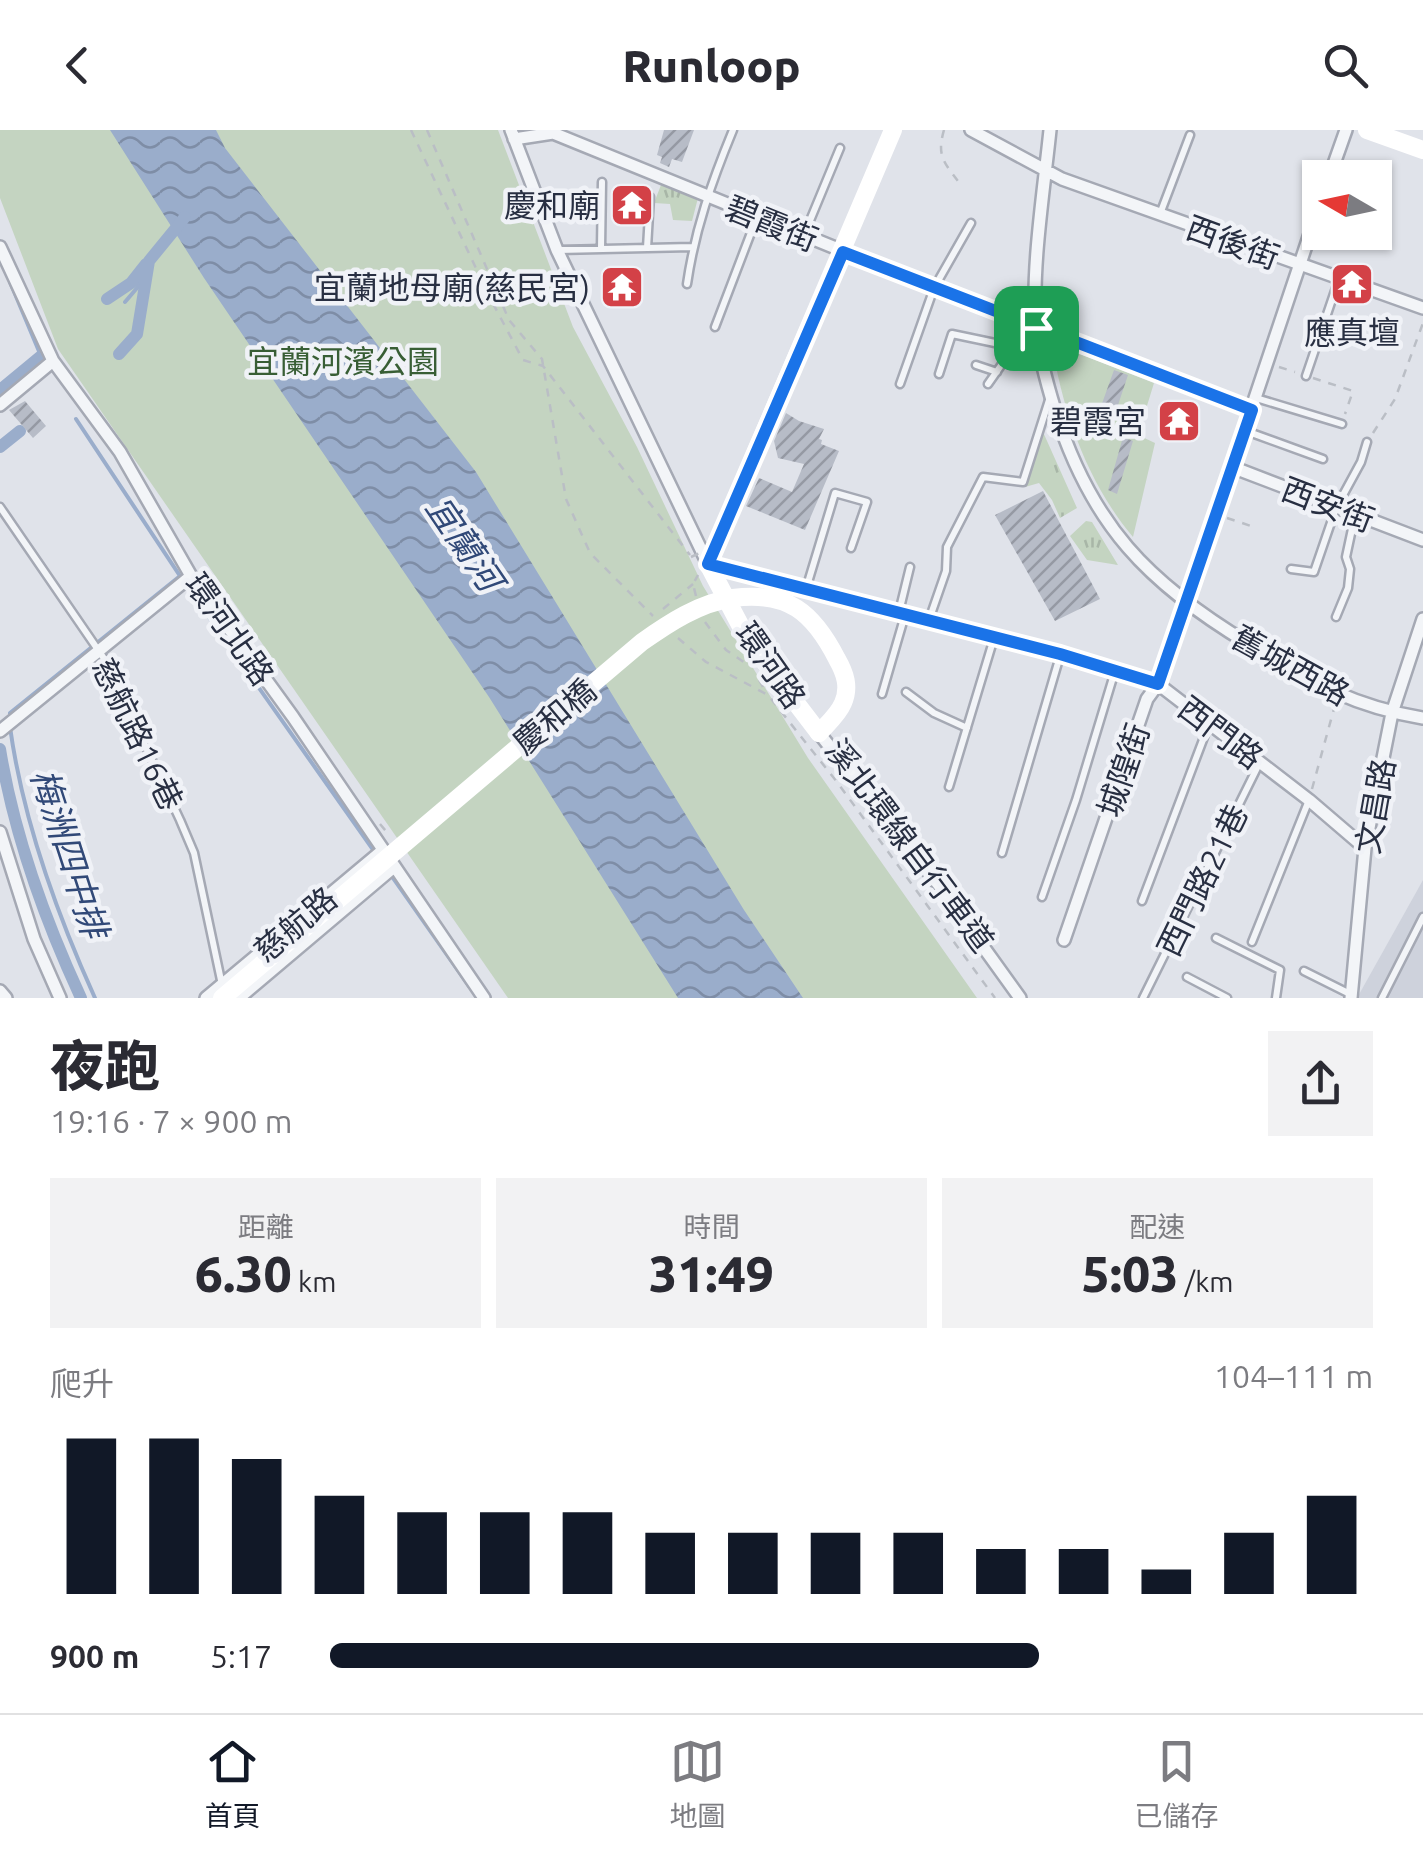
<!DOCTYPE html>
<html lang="zh-TW">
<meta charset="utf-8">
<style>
:root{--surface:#fff;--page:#f2f2f3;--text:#2b2b33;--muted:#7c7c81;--line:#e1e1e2;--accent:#111827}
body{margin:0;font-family:Ubuntu,"Noto Sans TC",sans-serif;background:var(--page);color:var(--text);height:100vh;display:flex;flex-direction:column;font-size:38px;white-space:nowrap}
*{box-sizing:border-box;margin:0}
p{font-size:32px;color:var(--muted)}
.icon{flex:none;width:55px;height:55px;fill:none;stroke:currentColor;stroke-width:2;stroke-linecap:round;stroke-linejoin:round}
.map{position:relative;height:868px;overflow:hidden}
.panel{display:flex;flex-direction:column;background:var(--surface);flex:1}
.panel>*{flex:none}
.needle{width:65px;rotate:279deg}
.tools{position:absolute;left:1302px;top:30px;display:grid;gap:20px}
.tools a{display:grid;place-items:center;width:90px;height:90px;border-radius:0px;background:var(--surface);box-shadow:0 2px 8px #0004;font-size:50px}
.pin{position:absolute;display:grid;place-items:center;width:85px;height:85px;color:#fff;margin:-42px;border-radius:20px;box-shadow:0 5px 15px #0006}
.round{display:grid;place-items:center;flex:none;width:105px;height:105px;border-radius:0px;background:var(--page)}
.summary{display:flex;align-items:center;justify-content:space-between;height:170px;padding:0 50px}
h1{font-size:55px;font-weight:800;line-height:75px}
.figures{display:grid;grid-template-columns:repeat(3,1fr);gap:15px;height:170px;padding:10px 50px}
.figures div{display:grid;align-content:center;border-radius:0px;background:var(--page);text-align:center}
.figures b{font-size:50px;font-weight:800}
.figures small{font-size:28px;font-weight:400}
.figures p{font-size:28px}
.chart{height:280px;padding:20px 50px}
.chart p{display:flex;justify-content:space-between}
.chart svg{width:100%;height:180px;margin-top:10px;stroke:var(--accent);stroke-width:6}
ul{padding:0 50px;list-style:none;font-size:32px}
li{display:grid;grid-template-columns:160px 120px 1fr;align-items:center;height:75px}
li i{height:25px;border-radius:12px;background:var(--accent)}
header{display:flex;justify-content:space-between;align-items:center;height:130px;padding:0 50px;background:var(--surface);font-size:45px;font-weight:800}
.menu{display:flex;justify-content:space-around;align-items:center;height:140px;border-top:2px solid var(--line);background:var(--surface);font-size:28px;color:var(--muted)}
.menu a{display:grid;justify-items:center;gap:5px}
.menu .on{color:var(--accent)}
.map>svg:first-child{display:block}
.built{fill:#ced2dc}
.grass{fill:url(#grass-tufts)}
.park{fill:#c4d4c1}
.water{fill:url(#water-waves)}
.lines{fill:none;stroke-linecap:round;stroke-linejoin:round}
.stream{stroke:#9aadcb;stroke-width:4}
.canal{stroke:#9aadcb;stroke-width:12}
.building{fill:url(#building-hatch)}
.lane-casing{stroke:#a5a9b4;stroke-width:11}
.street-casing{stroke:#a5a9b4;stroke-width:16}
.path{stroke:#babec5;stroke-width:2.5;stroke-dasharray:8 8;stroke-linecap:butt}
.lane{stroke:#f3f5f8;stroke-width:6}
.street{stroke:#f3f5f8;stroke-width:11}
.secondary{stroke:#fff;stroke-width:18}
.path-bridge{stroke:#babec5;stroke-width:2.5;stroke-dasharray:8 8;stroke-linecap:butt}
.secondary-bridge{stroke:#fff;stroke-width:18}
.route-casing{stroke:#fff;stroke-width:20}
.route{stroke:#1a73e8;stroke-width:12}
.labels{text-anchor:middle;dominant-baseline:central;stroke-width:9;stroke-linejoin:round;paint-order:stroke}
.poi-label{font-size:32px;fill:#282f42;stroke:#f0f2f7;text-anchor:end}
.street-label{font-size:32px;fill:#282f42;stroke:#f0f2f7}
.park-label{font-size:32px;fill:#385e35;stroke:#f0f2f7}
.water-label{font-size:35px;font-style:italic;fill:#314978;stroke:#f0f2f7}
</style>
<header><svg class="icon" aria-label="back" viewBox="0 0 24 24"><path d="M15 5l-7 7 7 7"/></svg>Runloop<svg class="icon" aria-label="search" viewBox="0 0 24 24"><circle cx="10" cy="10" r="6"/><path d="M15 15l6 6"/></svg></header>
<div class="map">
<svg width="1423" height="868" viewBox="0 0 1423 868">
<defs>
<pattern id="grass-tufts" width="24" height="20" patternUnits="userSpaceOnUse" patternTransform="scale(2.5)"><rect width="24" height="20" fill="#c4d4c1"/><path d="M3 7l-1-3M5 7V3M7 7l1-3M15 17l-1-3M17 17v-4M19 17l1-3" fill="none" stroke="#a8b6a7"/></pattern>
<pattern id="water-waves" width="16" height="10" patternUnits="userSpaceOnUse" patternTransform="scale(2.5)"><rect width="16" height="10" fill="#9aadcb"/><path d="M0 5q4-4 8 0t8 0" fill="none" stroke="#7e8da6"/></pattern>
<pattern id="building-hatch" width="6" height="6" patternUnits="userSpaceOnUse" patternTransform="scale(2.5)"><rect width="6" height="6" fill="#b7bcc7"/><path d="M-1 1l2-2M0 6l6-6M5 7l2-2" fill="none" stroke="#9599a3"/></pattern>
</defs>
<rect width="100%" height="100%" fill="#e0e3ea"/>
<!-- built -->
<path class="built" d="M1423,750V868H1357Z"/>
<!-- grass -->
<path class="grass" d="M661,55L698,68L692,91L673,90L670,74L654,73Z
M1043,302L1077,378L1060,388L1052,370L1039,353L1025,357Z
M1086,391L1092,392L1118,435L1087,430L1070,406Z"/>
<!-- park -->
<path class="park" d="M0,0H498L573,197L637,317L703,456L808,628L977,868H508L58,219L0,68Z
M1052,213L1154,253L1138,305L1155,313L1133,407C1088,354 1062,281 1052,213Z"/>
<!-- water -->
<path class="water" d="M110,0H216L225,18L476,342L744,780L803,868H678L489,567L204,148Z"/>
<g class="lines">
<!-- stream -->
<path class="stream" d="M10,152L41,226
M125,172L137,158L149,131
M76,289L180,446L374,721
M10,583L180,446
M10,597C23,691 56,782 95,868
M391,745L469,856"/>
<!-- canal -->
<path class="canal" d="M107,169L131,153L146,134
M119,224L137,204L149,131L185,87
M0,260L41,226
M0,317L20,301
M0,619C14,705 44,788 81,868"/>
</g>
<!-- building -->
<path class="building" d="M664,0H694L682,32L672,29L669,37L660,33L662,27L657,25Z
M623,65L641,71V86H622Z
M1114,240L1128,245L1115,284L1100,279Z
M25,271L46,296L33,308L9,280Z
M1172,279L1192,286L1184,308L1164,301Z
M786,283L799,291L824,299L819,309L822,310L821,314L839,321L805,400L746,376L759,348L792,362L804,334L778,328L774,311Z
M1123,307L1133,311L1117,364L1108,360Z
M1043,361L1100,469L1055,491L995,385Z"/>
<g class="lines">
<!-- lane casing -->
<g class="lane-casing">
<path id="lane" d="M1160,84L1190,5
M804,105L840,18
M601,118L602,52
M647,118L650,67
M558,120L692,117
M687,154C695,99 712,51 733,0
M715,197L757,87
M976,235L997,242
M939,244L952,204L1014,217L1035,199
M1306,246L1339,149
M900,254L934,158L971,93
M988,254L1014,217
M1256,268L1342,294
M1246,301L1323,329
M0,377L105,530L180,690L194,723L222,855
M1291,439L1314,442L1336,378L1361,332L1367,312
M806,459L835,363L867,372L851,418
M899,482L910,437
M1336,487L1348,458L1350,439L1346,427L1355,385
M929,490L946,441L947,417L983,347L1023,352L1050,267
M906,562L934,583L967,598
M882,564L905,485
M949,657L994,508
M1002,723L1060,526
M1042,767L1076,670L1115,541
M1142,771L1209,594
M1216,808L1280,840L1276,868
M1252,812L1309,670
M1304,841L1352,865
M1187,847L1227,868
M1143,868L1259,634
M1382,868L1423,787"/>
</g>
<!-- street casing -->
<g class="street-casing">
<path id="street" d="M511,0L557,120L708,434L1060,525L1158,554L1309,670L1365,718
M971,0L1062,49L1423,178
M1050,0C1044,59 1031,140 1036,198C1039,225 1047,254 1055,280C1091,395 1148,453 1249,514C1311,551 1350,576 1423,588
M514,9L553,3L934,158L1251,281
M1329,48L1346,0
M0,117L53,231L120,322L191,446L293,587L484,868
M0,275L53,231
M1232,337L1423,410
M0,601L191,446
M819,603L938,754L1020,868
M0,702L34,809L60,868
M1064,810L1147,569L1158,554L1186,474L1320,74
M0,861L6,868
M206,868L383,720
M239,868L394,737
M1351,868L1365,718L1392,583L1423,489"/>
</g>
<!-- path -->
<path class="path" d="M411,0L489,166L523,230L543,236L690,425
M427,0L509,190L542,229L566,369L590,423L653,486
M944,0C936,27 945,33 960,54
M1279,237L1295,242
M1313,248L1353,261L1345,284
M1373,303L1395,269L1423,193
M1227,388L1251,396
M696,466L693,454L698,445
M705,492L726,520L748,535
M678,508L706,532L768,565L837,652L995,868
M759,550L767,564
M1312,659L1335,575
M380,694L390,706"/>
<!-- lane -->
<use href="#lane" class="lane"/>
<!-- street -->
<use href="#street" class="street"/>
<!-- secondary -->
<path class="secondary" d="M1367,0L1423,20
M819,603L748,510L708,434L893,0"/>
<!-- path-bridge -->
<path class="path-bridge" d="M691,427L724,412L771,299
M663,479L693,454"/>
<!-- secondary-bridge -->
<path class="secondary-bridge" d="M222,868L642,512C669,493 699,473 733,468C788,461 813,482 837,529C845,543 850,557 843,573C838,585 827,594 819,603"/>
</g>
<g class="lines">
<!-- route casing -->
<g class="route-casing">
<path id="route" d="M843,122L1252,280L1158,554L1060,524L708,434Z"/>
</g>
<!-- route -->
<use href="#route" class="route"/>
</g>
<!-- icons -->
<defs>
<g id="temple-square" transform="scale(2.25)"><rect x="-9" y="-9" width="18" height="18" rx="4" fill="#d34147" stroke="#f0f2f7"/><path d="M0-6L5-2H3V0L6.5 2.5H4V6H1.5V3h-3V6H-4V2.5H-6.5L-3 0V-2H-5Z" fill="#fff"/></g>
</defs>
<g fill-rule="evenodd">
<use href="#temple-square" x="632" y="75"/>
<use href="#temple-square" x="1352" y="154"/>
<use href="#temple-square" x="622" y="157"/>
<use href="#temple-square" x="1179" y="291"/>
</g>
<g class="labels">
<!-- poi labels -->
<g class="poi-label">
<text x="600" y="75">慶和廟</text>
<text x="590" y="157">宜蘭地母廟(慈民宮)</text>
<text x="1352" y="202" text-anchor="middle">應真壇</text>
<text x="1146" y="291">碧霞宮</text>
</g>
<!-- street labels -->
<g class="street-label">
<text transform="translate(772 93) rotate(22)">碧霞街</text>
<text transform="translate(1233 112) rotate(20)">西後街</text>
<text transform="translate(1328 374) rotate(21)">西安街</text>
<text transform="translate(230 499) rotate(55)">環河北路</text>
<text transform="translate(771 535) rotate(55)">環河路</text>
<text transform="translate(1291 535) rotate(29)">舊城西路</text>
<text transform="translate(554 586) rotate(-40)">慶和橋</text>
<text transform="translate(1221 602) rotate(37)">西門路</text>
<text transform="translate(138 604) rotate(64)">慈航路16巷</text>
<text transform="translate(1123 640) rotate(-71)">城隍街</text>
<text transform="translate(1375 676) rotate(-80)">文昌路</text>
<text transform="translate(910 715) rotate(53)">溪北環線自行車道</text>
<text transform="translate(1202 750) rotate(-64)">西門路21巷</text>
<text transform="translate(295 794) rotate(-40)">慈航路</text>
</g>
<!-- park labels -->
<g class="park-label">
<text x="343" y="231">宜蘭河濱公園</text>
</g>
<!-- water labels -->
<g class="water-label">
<text transform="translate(465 413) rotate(56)">宜蘭河</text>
<text transform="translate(70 723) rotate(72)">梅洲四中排</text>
</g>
</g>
</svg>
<div class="tools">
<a><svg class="needle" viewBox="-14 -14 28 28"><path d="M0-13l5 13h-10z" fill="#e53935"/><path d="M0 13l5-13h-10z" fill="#7c7c81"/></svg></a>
</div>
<div class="pin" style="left:1036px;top:198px;background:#1e9e55"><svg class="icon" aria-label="arrive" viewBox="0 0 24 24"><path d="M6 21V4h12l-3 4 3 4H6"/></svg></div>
</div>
<section class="panel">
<div class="summary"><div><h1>夜跑</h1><p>19:16 · 7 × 900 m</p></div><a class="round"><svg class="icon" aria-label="share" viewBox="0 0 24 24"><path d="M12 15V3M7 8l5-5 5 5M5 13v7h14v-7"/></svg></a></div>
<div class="figures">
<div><p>距離</p><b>6.30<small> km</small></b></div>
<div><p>時間</p><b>31:49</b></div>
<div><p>配速</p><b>5:03<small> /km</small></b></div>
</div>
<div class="chart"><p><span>爬升</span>104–111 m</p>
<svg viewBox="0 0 160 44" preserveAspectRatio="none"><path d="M5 44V6M15 44V6M25 44V11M35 44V20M45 44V24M55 44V24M65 44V24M75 44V29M85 44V29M95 44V29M105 44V29M115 44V33M125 44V33M135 44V38M145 44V29M155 44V20"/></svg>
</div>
<ul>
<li><b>900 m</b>5:17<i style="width:68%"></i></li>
</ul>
</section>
<nav class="menu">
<a class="on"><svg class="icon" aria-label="home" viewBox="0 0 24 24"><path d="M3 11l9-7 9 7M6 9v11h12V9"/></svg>首頁</a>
<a><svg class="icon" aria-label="map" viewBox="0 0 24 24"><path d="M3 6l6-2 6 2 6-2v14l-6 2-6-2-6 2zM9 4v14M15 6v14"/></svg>地圖</a>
<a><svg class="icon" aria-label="saved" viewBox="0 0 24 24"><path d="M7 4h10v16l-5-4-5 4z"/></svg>已儲存</a>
</nav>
